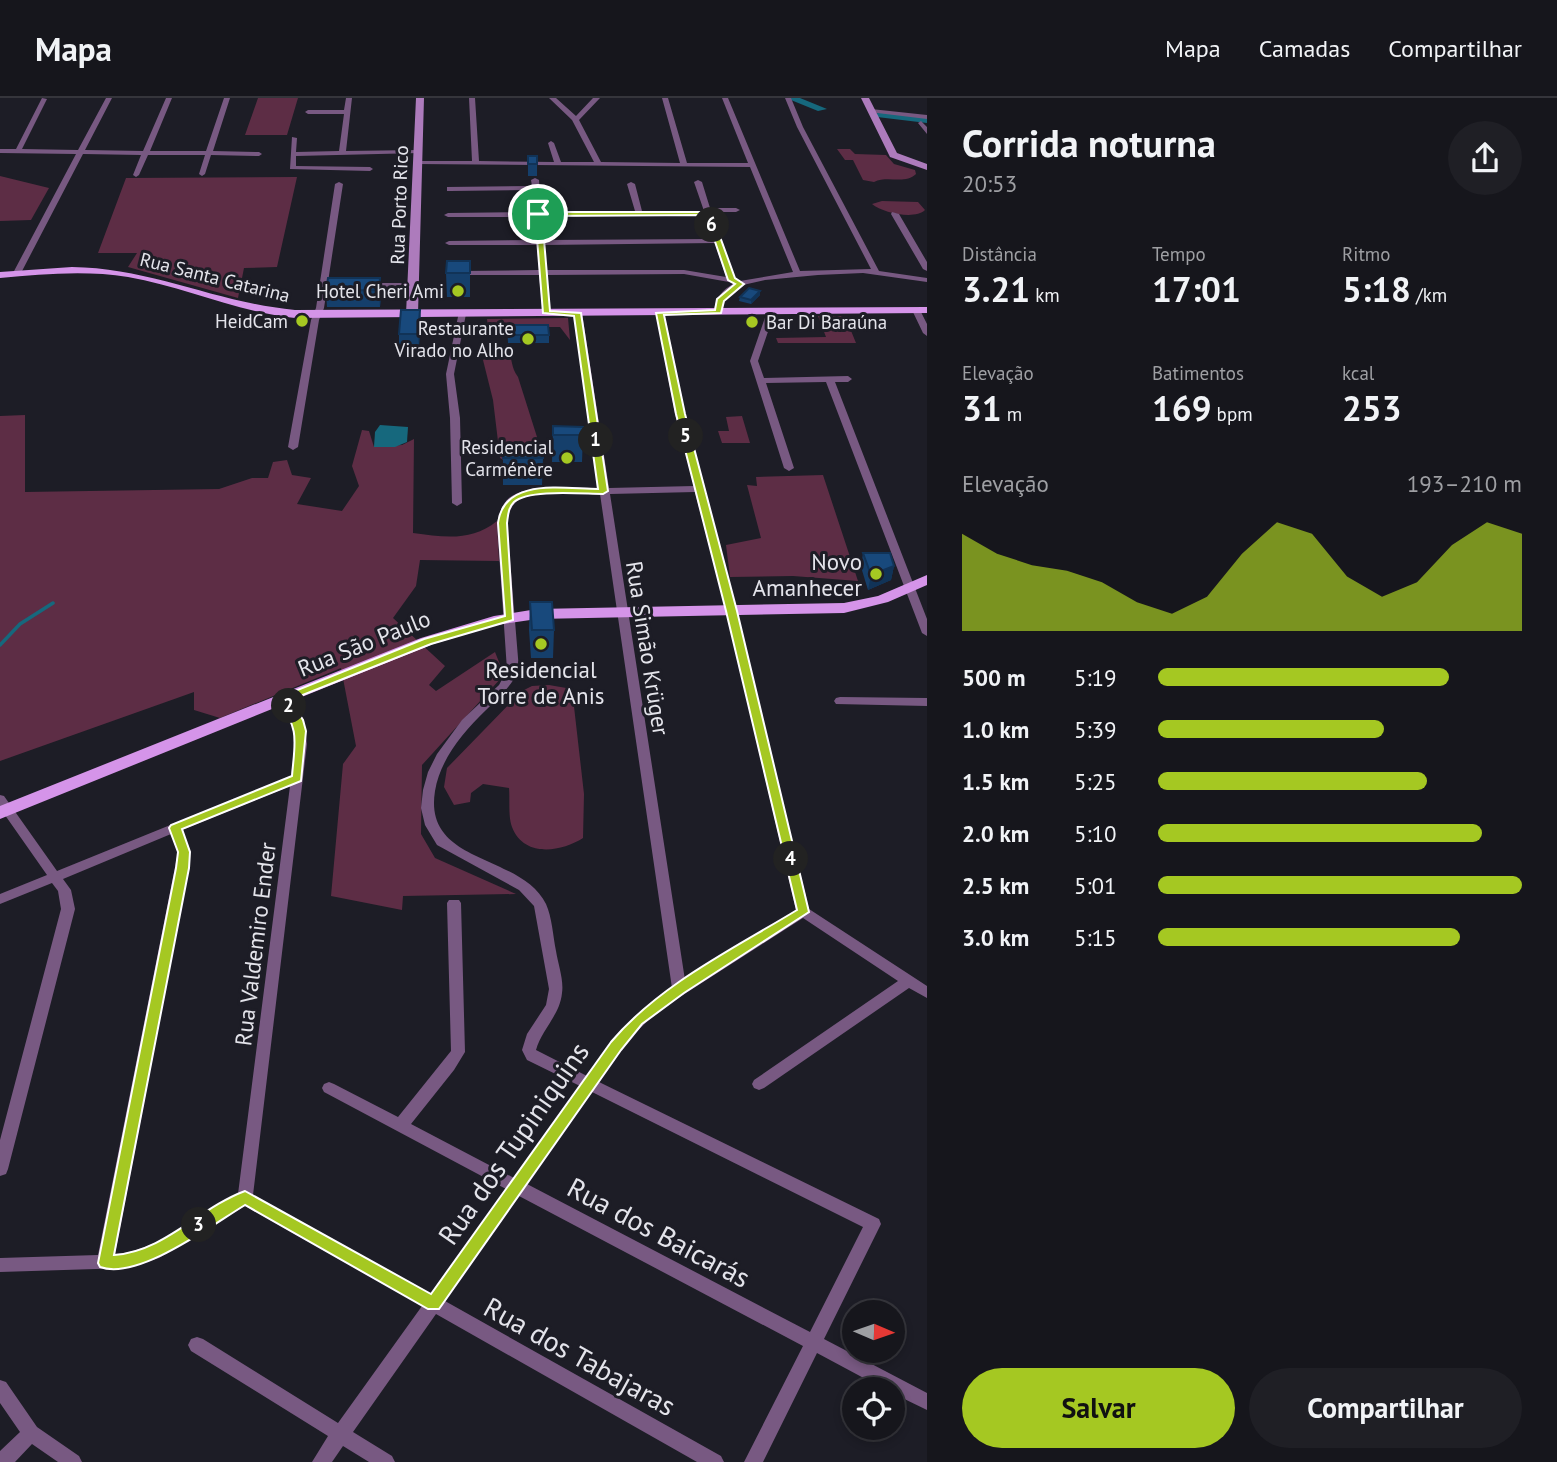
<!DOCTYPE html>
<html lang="pt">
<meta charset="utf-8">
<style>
:root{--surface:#16161c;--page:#1f1f25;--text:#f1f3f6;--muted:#9e9fa3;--line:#35353b;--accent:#a5c822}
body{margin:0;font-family:"PT Sans",sans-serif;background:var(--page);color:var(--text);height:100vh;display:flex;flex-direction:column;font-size:26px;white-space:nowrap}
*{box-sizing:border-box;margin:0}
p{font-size:23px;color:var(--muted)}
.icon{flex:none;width:38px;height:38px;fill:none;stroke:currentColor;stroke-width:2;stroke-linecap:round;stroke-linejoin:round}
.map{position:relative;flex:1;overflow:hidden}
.sheet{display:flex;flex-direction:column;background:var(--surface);width:630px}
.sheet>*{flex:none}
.needle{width:46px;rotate:92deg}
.fabs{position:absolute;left:842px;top:1202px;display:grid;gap:14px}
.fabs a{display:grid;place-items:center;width:63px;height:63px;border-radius:50%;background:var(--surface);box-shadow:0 4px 10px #0003,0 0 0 2px var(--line);font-size:35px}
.pin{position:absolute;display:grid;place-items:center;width:60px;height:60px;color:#fff;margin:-30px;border:4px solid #fff;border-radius:50%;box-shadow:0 2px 7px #0007}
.km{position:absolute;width:35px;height:35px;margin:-18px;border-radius:50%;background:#222;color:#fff;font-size:19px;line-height:35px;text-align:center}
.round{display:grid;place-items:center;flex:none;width:74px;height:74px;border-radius:37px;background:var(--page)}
.summary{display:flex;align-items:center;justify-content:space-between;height:119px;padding:0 35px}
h1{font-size:38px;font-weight:800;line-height:52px}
.figures{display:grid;grid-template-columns:repeat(3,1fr);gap:10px;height:119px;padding:7px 35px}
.figures div{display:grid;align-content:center}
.figures b{font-size:35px;font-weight:800}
.figures small{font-size:19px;font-weight:400}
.figures p{font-size:19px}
.chart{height:196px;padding:14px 35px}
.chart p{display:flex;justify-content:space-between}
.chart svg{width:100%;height:126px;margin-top:7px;fill:var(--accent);opacity:.7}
.primary-button{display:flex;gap:14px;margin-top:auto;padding:14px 35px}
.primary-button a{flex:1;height:80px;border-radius:42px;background:var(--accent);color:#111;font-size:28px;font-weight:800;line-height:80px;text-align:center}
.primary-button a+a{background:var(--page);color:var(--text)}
ul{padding:0 35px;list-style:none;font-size:23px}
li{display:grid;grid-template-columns:112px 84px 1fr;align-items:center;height:52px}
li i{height:18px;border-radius:9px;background:var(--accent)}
header{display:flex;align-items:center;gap:42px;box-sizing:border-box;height:98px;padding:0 35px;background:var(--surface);border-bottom:2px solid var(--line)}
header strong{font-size:33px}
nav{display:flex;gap:38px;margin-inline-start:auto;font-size:24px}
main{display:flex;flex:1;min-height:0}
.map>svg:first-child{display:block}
.green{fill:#5d2d45}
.water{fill:#16687d}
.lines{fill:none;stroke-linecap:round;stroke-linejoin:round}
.stream{stroke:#16687d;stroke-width:3.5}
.river{fill:#16687d;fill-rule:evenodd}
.street{fill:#785982;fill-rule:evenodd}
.secondary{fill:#ad7bbc;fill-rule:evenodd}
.primary{fill:#d594e9;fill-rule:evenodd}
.wall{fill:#153f6b}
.shaded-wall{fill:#113357}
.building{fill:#18497c;stroke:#113357;stroke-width:2}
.route{fill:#a5c822;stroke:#fff;stroke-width:2;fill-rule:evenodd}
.poi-dot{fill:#a5c822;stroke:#1d1d26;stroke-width:2.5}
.labels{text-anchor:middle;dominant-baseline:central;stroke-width:6;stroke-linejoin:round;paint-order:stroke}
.far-street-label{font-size:19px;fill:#e4e4eb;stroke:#1d1d26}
.far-poi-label{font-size:19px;fill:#e4e4eb;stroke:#1d1d26;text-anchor:end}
.poi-label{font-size:23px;fill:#e4e4eb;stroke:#1d1d26;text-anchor:end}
.street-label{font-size:23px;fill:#e4e4eb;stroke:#1d1d26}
.near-street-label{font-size:28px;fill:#e4e4eb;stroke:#1d1d26}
</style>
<header>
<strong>Mapa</strong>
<nav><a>Mapa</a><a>Camadas</a><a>Compartilhar</a></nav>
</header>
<main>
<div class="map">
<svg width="927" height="1364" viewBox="0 0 927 1364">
<rect width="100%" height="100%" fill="#1d1d26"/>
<!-- green -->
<path class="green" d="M258,0H298L287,37H245Z
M837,51H850L855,56L886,57L894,66L915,72L916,76C905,87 888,77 874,84L863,82L853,62H845Z
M0,78L49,90L31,122L0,123Z
M297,79L277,169L244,170L238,200L128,169L137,155H98L126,80Z
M882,103L918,104L925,112C915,122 883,115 872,106Z
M818,218H845L856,245H778L776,240L826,239Z
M568,220L570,242L560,229H488L487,221Z
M489,249C519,250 506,263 518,279L537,339L531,352L505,363L500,360L493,302L483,262L489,258Z
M25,317V394L219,391L252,380H268L273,364L287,362L292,377L311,380L297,406L342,413L359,388L352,368L362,332L369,333L374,349L402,347L414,341L413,435C444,439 471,444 497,423L499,463L420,462L416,488L393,520L445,568L429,587L436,593L495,554L501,569L502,579L422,667L421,736L435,760L516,796L403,798L402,812L331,798L343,666L356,648L341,570L220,620L194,612V594L0,663V318Z
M742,318L750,345H722L718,333H729L726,319Z
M823,377L858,483L793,478L730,479L726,447L761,440L747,387L757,388L756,379Z
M549,587L572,591L584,696L583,740C561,754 524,760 512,729C508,719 510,701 509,690L483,686L471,695L470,704L454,707L444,689L447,670L522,593L532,588Z"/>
<!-- water -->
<path class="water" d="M380,327L408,329L407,344L395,349H374L375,334Z"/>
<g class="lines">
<!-- stream -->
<path class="stream" d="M0,547L20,526L53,505"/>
<!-- river -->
<path class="river" d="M786,0H800L827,11L818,13Z
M881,14L927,19V25L877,19V15Z"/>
<!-- street -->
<path class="street" d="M42,0L47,1L22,51L78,52L106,0H112L85,52L143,53L166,0H172L150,53H206L224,0H230L213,53L259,54L262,56L259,58L211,57L205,76L202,78L199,76L205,57H148L139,77L136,79L133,77L141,57L83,56L21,175L14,177L13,175L76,56L0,55V51H16Z
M346,0H352L346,53L418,52L420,53V55L296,58V68L370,69L373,71L370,73L290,71L292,39L297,40L296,54L339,53L344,16H308L305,14L308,12H344Z
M469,0H475L479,63L554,64L548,45L551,43L554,45L561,64H594L572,22L549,0H556L576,18L593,0H600L579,22L601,64L680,65L662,0H668L687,65H748L722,0H728L800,173L871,171L797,29L785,0H791L803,29L879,173L927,180V184L863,175L818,177L765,182L743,187L734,192L725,201L722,214L718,216L714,214C715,201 722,192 733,186L729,184L684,176L547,177L550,215L543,217L539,177H463L459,175L463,173L539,172L537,147H449L445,145L449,143L536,142L534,119H448L444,117L448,115L534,114L532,92L450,93H447V89L532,88L531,82L535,80L539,82L541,114L635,113L627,86L631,84L635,86L642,113H704L694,84L698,82L702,84L710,110H736L740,112L736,114H712L734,181L740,183L793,174L750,69L416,66V64L418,63H472ZM706,117L713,141L544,142L542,118ZM715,145L726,179L684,172H546L544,147Z
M871,11L927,17V21L869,14V12Z
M921,23L927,29V36L918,25Z
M339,84L343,86L324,210L319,222L298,349L293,352L288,349L311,222L316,210L335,86Z
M892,114L899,116L927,164V173L923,171L891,116Z
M367,185H413L417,187L413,189H367Z
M913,210L920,212L927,226V238L923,235L912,212Z
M768,211L775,213L758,263L764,280L848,278L852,281L848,284H835L927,521V538L922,535L826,284L766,285L794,370L789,373L784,370L750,263Z
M575,213L582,215L609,390L694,388L675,316L656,215L660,213L664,215L685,316L736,513L809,811L927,888V900L909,890L764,990L759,992L754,990L752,986L754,982L898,883L803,820L658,913L630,940L599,984L879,1121L881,1126L824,1241L927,1295V1312L892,1295V1292H886L817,1255L763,1364H744L803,1248L519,1098L445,1203L721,1358L724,1364H697L436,1216L353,1334L392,1358L395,1364H369L343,1348L332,1364H312L328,1338L191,1253L188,1247L191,1241L197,1239L203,1241L338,1325L422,1208L245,1108L159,1160L128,1170L0,1174V1160L98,1157L178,754L171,736L63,781L71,792L75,811L8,1071L6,1076L0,1078V1042L61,811L58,793L52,785L0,806V796L47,777L0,710V697L4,698L57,773L291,678L295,646L292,622L278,601L284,597L288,598L304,622L307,646L253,1097L431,1196L506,1091L324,994L322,990L324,986L329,984L334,986L398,1019L451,953L447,805L449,802H459L461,805L465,954L454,972L411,1026L514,1080L580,988L527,962L522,952L527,936L546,907L549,891L534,808L519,792L437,747L425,727L421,710L423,692L428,674L437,656L462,622L499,587L507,572L497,425C499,416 502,406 509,400C528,385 576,390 599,390ZM695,394L726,513L796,812L685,882L610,396ZM600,396L672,890C631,916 615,939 587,978L536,952C542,931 560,917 562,895C564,882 558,866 556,853C553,838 552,819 546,806C521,755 423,767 435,693C440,662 463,634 485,613C498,600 511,589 519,572L507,425C508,417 510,410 516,404C531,391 580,396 600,396ZM290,688L238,1096C204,1116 152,1155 115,1156L189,770L190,754L182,732ZM592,994L863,1129L810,1234L527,1086Z
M459,214L466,216L454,276L460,320L462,405L457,408L452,405L450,320L446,276Z
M840,599L927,600V608L836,606L834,603L836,600Z
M0,1282L6,1284L37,1329L79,1358L82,1364H58L32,1346L15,1364H0V1353L20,1334L0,1305Z"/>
<!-- secondary -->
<path class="secondary" d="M416,0H424L418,216L412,220L406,216Z
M861,0H869L897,55L927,66V72L890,59Z"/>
<!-- primary -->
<path class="primary" d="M72,169C152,170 217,205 295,212L927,209V215L295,220C237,214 185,189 128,179C86,172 42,176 0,180V174Z
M927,477V487L888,504L844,515L537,521L496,527L433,546L0,721V708L421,540L494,518L537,511L844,505L878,498Z"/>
</g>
<!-- wall -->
<path class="wall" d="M528,58H537V78H528Z
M470,163V199H447L446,175Z
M380,180L381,197L380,209H327L326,193Z
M760,193V197L751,206L739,203L740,199Z
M420,212L419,249H399V236Z
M507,227L549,237V245H508Z
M553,328L583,337L582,364H552Z
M503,351L543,360L542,387H503Z
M863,455L894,468L891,482L868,492L861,469Z
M530,504L554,532L553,560H531L529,532Z"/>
<!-- shaded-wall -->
<path class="shaded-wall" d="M380,180L381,197L380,209L379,192Z
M760,193V197L751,206V202Z
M420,212L421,224L419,249L418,236Z
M894,468L891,482L868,492L871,477Z"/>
<!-- building -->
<path class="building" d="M528,58H537V66H528Z
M447,163H470V175H446Z
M328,180H380L379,192L326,193Z
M749,190L760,193L751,202L740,199Z
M401,212H420L418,236H399Z
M507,227H548L549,237H508Z
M553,328L583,329V337H553Z
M503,351H543V360H503Z
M863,455H890L894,468L871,477Z
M530,504H552L554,532H532Z"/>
<!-- route -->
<path class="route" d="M538,114H711L735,180L744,186L724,203L721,215L664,217L685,316L737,513L809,814L684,895L642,926L621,952L439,1211H428L245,1107C212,1127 138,1183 100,1169L98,1165L176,770L178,754L169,730L171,727L292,678C295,642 300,633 278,601L280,599L424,541L505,518L498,425C504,379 563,391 598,391L574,218L543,215L535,116ZM706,117L728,182L735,186L717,201L715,212L656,215L676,316L726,513L797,812C733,851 660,886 611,944L431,1196L245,1093C199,1110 164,1154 114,1157L189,770L190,754L182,731L301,683L306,633L303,622L290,602L431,546L513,522L507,425C508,418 508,410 514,404C529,391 582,396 603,396L608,393L581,215L550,213L542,118Z"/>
<!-- markers -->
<g class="poi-dot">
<circle cx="458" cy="193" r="7"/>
<circle cx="302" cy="223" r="7"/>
<circle cx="752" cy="224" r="7"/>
<circle cx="528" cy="241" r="7"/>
<circle cx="567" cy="360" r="7"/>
<circle cx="876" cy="476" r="7"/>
<circle cx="541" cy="546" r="7"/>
</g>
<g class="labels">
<!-- far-street labels -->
<g class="far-street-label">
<text transform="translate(399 107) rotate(-88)">Rua Porto Rico</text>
<text transform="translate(215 179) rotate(14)">Rua Santa Catarina</text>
</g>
<!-- far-poi labels -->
<g class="far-poi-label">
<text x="444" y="193">Hotel Cheri Ami</text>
<text x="288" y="223">HeidCam</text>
<text x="766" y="224" text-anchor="start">Bar Di Baraúna</text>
<text x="514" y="230">Restaurante<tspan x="514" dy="22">Virado no Alho</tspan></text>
<text x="553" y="349">Residencial<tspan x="553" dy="22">Carménère</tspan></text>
</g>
<!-- poi labels -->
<g class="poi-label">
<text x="862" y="463">Novo<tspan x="862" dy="26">Amanhecer</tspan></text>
<text x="541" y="571" text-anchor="middle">Residencial<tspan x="541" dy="26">Torre de Anis</tspan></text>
</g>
<!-- street labels -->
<g class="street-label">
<text transform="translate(364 545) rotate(-22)">Rua São Paulo</text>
<text transform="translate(648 550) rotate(81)">Rua Simão Krüger</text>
<text transform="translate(255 846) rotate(-83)">Rua Valdemiro Ender</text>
</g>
<!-- near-street labels -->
<g class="near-street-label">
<text transform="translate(513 1045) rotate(-55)">Rua dos Tupiniquins</text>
<text transform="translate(659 1134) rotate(28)">Rua dos Baicarás</text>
<text transform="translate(580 1258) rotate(29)">Rua dos Tabajaras</text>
</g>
</g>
</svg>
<div class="fabs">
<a><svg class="needle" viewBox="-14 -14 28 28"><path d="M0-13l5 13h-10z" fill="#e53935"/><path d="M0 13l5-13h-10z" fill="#9e9fa3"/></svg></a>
<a><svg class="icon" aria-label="locate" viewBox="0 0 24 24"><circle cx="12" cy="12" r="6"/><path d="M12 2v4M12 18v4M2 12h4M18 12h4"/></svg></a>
</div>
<div class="pin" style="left:538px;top:116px;background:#1e9e55"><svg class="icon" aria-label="arrive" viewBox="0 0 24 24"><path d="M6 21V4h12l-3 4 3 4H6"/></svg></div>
<b class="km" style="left:596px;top:342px">1</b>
<b class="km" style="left:289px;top:608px">2</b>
<b class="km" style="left:199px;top:1127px">3</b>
<b class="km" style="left:791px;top:761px">4</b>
<b class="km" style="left:686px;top:338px">5</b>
<b class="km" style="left:712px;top:127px">6</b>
</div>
<section class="sheet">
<div class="summary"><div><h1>Corrida noturna</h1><p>20:53</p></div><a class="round"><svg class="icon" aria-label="share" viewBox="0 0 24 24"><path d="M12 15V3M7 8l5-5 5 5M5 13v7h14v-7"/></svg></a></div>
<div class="figures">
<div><p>Distância</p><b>3.21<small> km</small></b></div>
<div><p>Tempo</p><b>17:01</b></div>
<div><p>Ritmo</p><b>5:18<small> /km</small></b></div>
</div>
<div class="figures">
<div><p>Elevação</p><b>31<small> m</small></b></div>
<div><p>Batimentos</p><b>169<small> bpm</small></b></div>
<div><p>kcal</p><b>253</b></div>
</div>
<div class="chart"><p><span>Elevação</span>193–210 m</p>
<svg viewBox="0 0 160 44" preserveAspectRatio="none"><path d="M0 44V10L10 17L20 21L30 23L40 27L50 34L60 38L70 32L80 17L90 6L100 10L110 25L120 32L130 27L140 14L150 6L160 10V44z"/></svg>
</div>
<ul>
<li><b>500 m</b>5:19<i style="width:80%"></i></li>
<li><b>1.0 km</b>5:39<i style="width:62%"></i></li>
<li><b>1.5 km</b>5:25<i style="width:74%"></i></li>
<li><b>2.0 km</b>5:10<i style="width:89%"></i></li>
<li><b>2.5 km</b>5:01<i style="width:100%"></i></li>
<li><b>3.0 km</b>5:15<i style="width:83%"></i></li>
</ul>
<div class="primary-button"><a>Salvar</a><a>Compartilhar</a></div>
</section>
</main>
